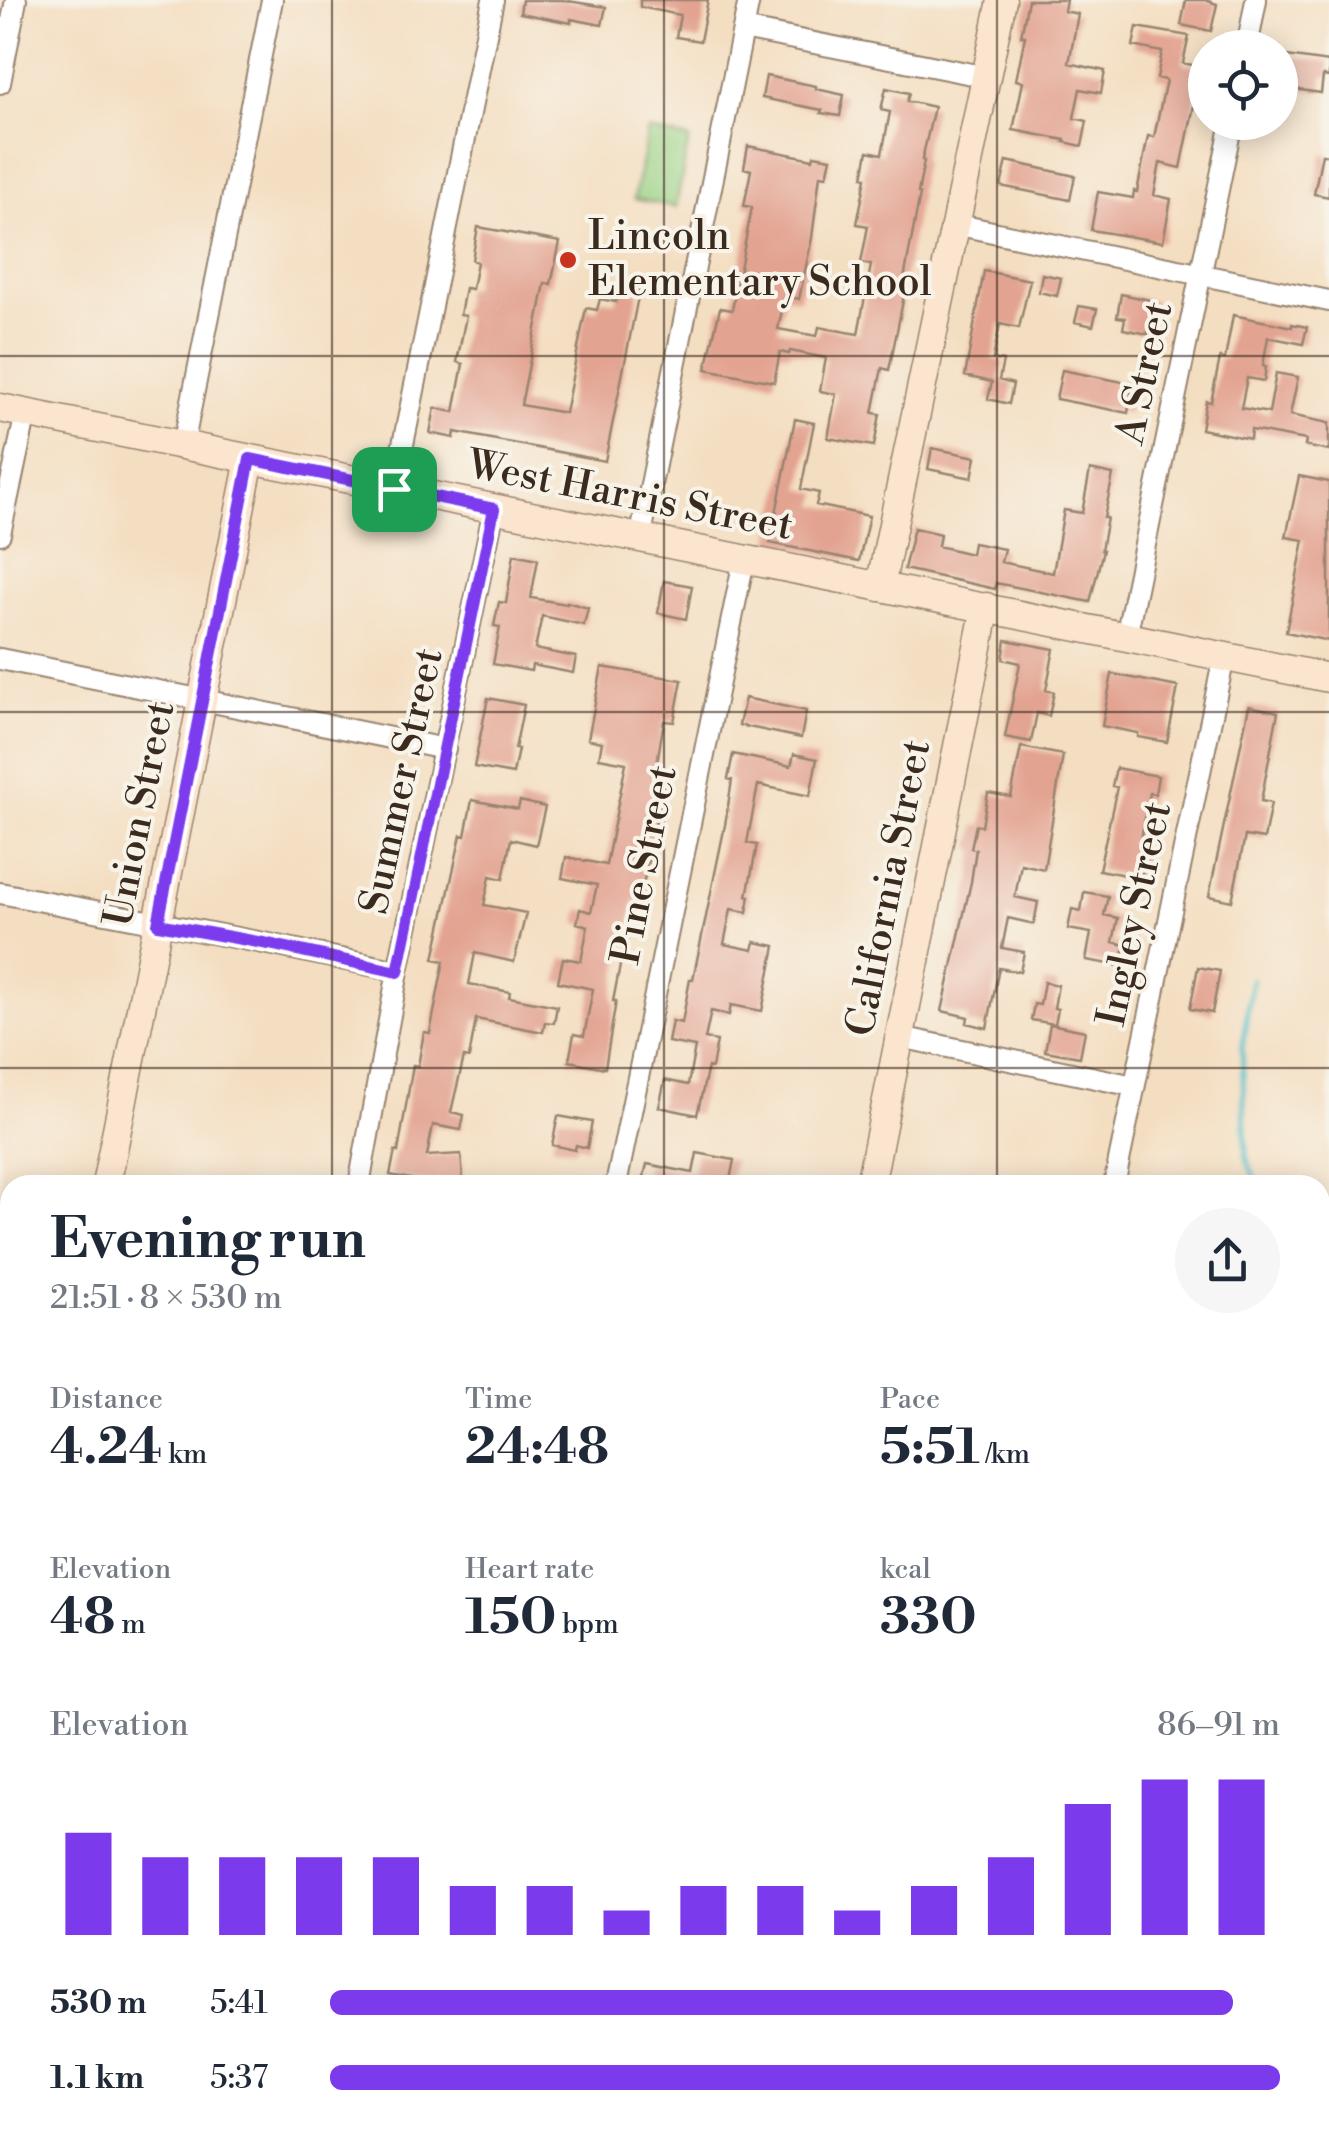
<!DOCTYPE html>
<meta charset="utf-8">
<style>
:root{--surface:#fff;--page:#f6f6f7;--text:#1f2937;--muted:#747a83;--accent:#7c3aed}
body{margin:0;font-family:"Libre Bodoni",serif;background:var(--page);color:var(--text);height:100vh;display:flex;flex-direction:column;font-size:38px;white-space:nowrap}
*{box-sizing:border-box;margin:0}
p{font-size:32px;color:var(--muted)}
.icon{flex:none;width:55px;height:55px;fill:none;stroke:currentColor;stroke-width:2;stroke-linecap:round;stroke-linejoin:round}
.map{position:relative;flex:1;overflow:hidden}
.drawer{position:absolute;left:0px;top:1175px;width:1330px;height:962px;display:flex;flex-direction:column;background:var(--surface);border-radius:30px 30px 0 0;box-shadow:0 5px 25px #0003}
.drawer>*{flex:none}
.tools{position:absolute;left:1188px;top:30px;display:grid;gap:20px}
.tools a{display:grid;place-items:center;width:110px;height:110px;border-radius:50%;background:var(--surface);box-shadow:0 5px 25px #0003;font-size:50px}
.pin{position:absolute;display:grid;place-items:center;width:85px;height:85px;color:#fff;margin:-42px;border-radius:20px;box-shadow:0 5px 15px #0006}
.round{display:grid;place-items:center;flex:none;width:105px;height:105px;border-radius:52px;background:var(--page)}
.summary{display:flex;align-items:center;justify-content:space-between;height:170px;padding:0 50px}
h1{font-size:55px;font-weight:700;line-height:75px}
.stats{display:grid;grid-template-columns:repeat(3,1fr);gap:15px;height:170px;padding:10px 50px}
.stats div{display:grid;align-content:center}
.stats b{font-size:50px;font-weight:700}
.stats small{font-size:28px;font-weight:400}
.stats p{font-size:28px}
.chart{height:280px;padding:20px 50px}
.chart p{display:flex;justify-content:space-between}
.chart svg{width:100%;height:180px;margin-top:10px;stroke:var(--accent);stroke-width:6}
ul{padding:0 50px;list-style:none;font-size:32px}
li{display:grid;grid-template-columns:160px 120px 1fr;align-items:center;height:75px}
li i{height:25px;border-radius:12px;background:var(--accent)}
.map>svg:first-child{display:block}
.green{fill:#98d184;stroke:#6a7e51;stroke-width:2.5}
.lines{fill:none;stroke-linecap:round;stroke-linejoin:round}
.stream{stroke:#52c0c9;stroke-width:5}
.building{fill:#e3a391}
.street-casing{stroke:#988470;stroke-width:24}
.secondary-casing{stroke:#988470;stroke-width:31}
.street{stroke:#fff;stroke-width:20}
.secondary{stroke:#fce5cf;stroke-width:28}
.route-casing{stroke:#fff;stroke-width:20}
.route{stroke:#7c3aed;stroke-width:12}
.grid{fill:none;stroke:#3b2a1e;stroke-width:2.5;stroke-opacity:0.55}
.poi-dot{fill:#c8321e;stroke:#f7f3e8;stroke-width:4}
.labels{text-anchor:middle;dominant-baseline:central;stroke-width:8;stroke-linejoin:round;paint-order:stroke}
.poi-label{font-size:40px;fill:#3b2a1e;stroke:#f7f3e8;text-anchor:start}
.street-label{font-size:40px;fill:#3b2a1e;stroke:#f7f3e8}
</style>
<div class="map">
<svg width="1329" height="2137" viewBox="0 0 1329 2137">
<rect width="100%" height="100%" fill="#f7f3e8"/>
<filter id="ink" filterUnits="userSpaceOnUse"><feTurbulence type="fractalNoise" baseFrequency=".01" numOctaves="2"/><feDisplacementMap in="SourceGraphic" scale="20" xChannelSelector="R" yChannelSelector="G"/><feConvolveMatrix kernelMatrix="1 2 1 2 8 2 1 2 1" color-interpolation-filters="sRGB"/></filter>
<filter id="wash" filterUnits="userSpaceOnUse"><feTurbulence type="fractalNoise" baseFrequency=".0048" numOctaves="4" result="noise"/><feDisplacementMap in="SourceGraphic" scale="40" xChannelSelector="R" yChannelSelector="G"/><feGaussianBlur stdDeviation="2.25" result="paint"/><feColorMatrix in="noise" values="0 0 0 0 0 0 0 0 0 0 0 0 0 0 0 0 0 1.4 0 .05"/><feComposite in="paint" operator="in"/></filter>
<g filter="url(#wash)">
<rect width="100%" height="100%" fill="#f4dec1"/>
<!-- green -->
<path class="green" d="M648,130L689,139L676,207L634,199Z"/>
<g class="lines">
<!-- stream -->
<path class="stream" d="M1252,979L1242,1048L1246,1157L1258,1185
M1320,1267L1329,1277
M135,2128L138,2137"/>
</g>
<g id="blocks">
<!-- building -->
<path class="building" d="M522,0H562L606,7L602,25L571,19V23L520,13Z
M640,0H708L700,41L676,37L680,15L640,7Z
M1028,0H1066L1064,11L1078,14L1069,63L1105,71L1101,93L1080,89L1074,118L1087,121L1082,146L1064,142L1065,140L1013,130L1023,82L1016,80L1025,36H1021Z
M1186,0H1205L1217,4L1211,31L1181,25Z
M1137,27L1189,36L1183,63L1202,67L1181,168L1160,163L1154,195L1171,199L1163,242L1091,230L1098,192L1133,198L1134,191L1137,192L1148,136L1154,137L1166,80L1157,78L1162,52L1133,46Z
M1280,55L1329,62V77L1323,76L1321,93L1280,87Z
M766,76L816,86V89L844,95L840,116L821,113L822,110L762,98Z
M886,88L909,93L907,101L934,107L922,160L924,161L918,193L920,194L902,290H905L900,316L889,370L882,368L873,413L880,414L874,446L828,438L836,394L820,391L826,358L790,351L789,354L780,352L774,382L706,369L720,308L732,310L752,207L744,206L751,170L744,168L748,146L813,159L814,155L831,158L827,176L820,175L812,238L799,299L785,296L778,329L817,336L819,327L858,334L871,265L861,263L868,226L857,224L866,178L863,177L868,151L882,154L890,112L881,110Z
M1322,154L1329,155V197L1314,194Z
M1007,161L1075,176L1070,200L1001,186Z
M478,227L560,242L551,284L545,283L521,405L565,413L586,308L597,310L600,299L616,302L619,288L639,292L605,461L455,432L454,438L430,433L435,408L454,412L463,364L457,362L466,316L460,315L465,288L472,289L477,262L472,260Z
M984,271L1030,280L1019,328L1000,324L993,359L1003,361L999,380L1013,384L1009,404L988,399L992,382L965,376Z
M1042,274L1061,278L1057,296L1039,292Z
M1121,294L1155,301L1148,334L1123,329L1125,318L1117,317Z
M1079,306L1097,309L1093,326L1075,322Z
M1233,315L1292,327V324L1307,327L1303,344L1268,337L1263,366L1266,367L1264,381L1247,378L1241,408L1269,413L1276,373L1298,377L1290,415L1329,423V451L1305,446L1306,440L1251,430L1250,439L1201,429L1206,401L1211,402L1220,358L1225,359Z
M1062,370L1133,384L1128,413L1056,399Z
M795,419L814,423L801,489L819,493L816,505L869,516L859,561L770,543Z
M932,448L976,457L972,478L928,469Z
M1090,470L1113,475L1104,518H1107L1101,550H1103L1090,602L996,583L995,589L904,569L914,528L940,534L938,546L971,554L973,543L1004,549L1001,562L1053,573L1064,510L1082,513Z
M1299,476L1329,482V641L1286,632L1304,540L1286,537Z
M514,554L538,559L531,598L567,604V602L588,608L584,625L542,616L535,649L576,657L573,673L532,665L531,671L493,664L500,627L494,626L499,602L506,603Z
M664,581L692,586L686,619L658,613Z
M1006,640L1054,649L1046,690L1054,692L1049,716L1037,713L1031,742L1005,737L1020,663L1003,659Z
M602,667L682,680L674,722L664,721L655,774L665,776L640,900L635,899L626,946L624,945L613,1001H616L605,1068L569,1061L574,1034L584,1036L593,989L558,982L563,958L581,961L588,926L577,923L580,909L591,912L597,885L562,878L566,857L606,865L626,763L599,758L602,742L588,739Z
M1112,674L1178,687L1167,742L1138,737V733L1102,726Z
M488,698L524,705L515,749H518L513,774L474,767Z
M745,698L806,711L801,738L739,725Z
M1249,706L1278,712L1261,801L1271,803L1264,839L1245,836L1232,901L1209,896Z
M1021,747L1063,755L1044,869L1021,864L1015,897L1038,902L1034,924L1008,918L1002,948L1024,952L1020,972L999,968L987,1028L967,1023L968,1017L942,1011L971,882L976,849L971,848L976,825L982,826L988,793L1011,797Z
M733,754L791,766L794,754L817,759L810,796L758,785L747,843L757,845L747,896H750L747,912L731,909L724,944L753,950L755,942L775,946L762,1011L731,1005L729,1015L711,1011L705,1039L717,1041L712,1068L708,1067L697,1115L659,1107L665,1080L688,1085L695,1047L668,1042L672,1021L682,1023L690,979H693L725,825L732,780L728,779Z
M1116,768L1158,776L1155,794L1150,793L1139,849L1146,850L1141,878L1099,870L1117,787L1112,786Z
M472,800L518,809L520,801L545,807L536,845L511,839L503,879L490,876L484,905L526,913L514,962L475,953L469,984L510,992L509,997L557,1006L554,1023L545,1022L543,1032L476,1019L469,1058L464,1057L451,1112L464,1115L461,1130L433,1125L427,1156L461,1154L463,1180L426,1182L390,1175L395,1151L398,1152L413,1065L418,1066L424,1032L430,1033L444,961L434,959L461,835L465,836Z
M1084,892L1108,896L1104,915L1118,918L1113,942L1125,945L1121,966L1086,960L1091,933L1068,929L1072,909L1081,911Z
M1198,967L1220,971L1212,1013L1190,1009Z
M1044,982L1058,985L1054,1008L1058,1009L1055,1024L1031,1020L1034,1004L1040,1005Z
M1050,1024L1085,1031L1080,1057L1045,1051Z
M558,1116L592,1122L587,1148L576,1145L575,1150L552,1145Z
M697,1153L734,1160L729,1185H642L647,1164L693,1173Z"/>
</g>
</g>
<g filter="url(#ink)">
<use href="#blocks" fill-opacity="0" stroke="#988470" stroke-width="2.5"/>
<g class="lines">
<!-- street casing -->
<g class="street-casing">
<path id="street" d="M743,29L987,77
M1247,48L1256,0
M0,83L16,0
M954,224L1329,301
M183,446L272,0
M394,489L493,0
M0,534L26,413
M640,539L749,0
M1126,637L1232,122
M0,659L445,749
M0,893L269,944L398,971
M900,1037L1134,1086
M359,1185L398,971L494,509
M616,1185L744,560
M1114,1185L1224,657
M299,2137L301,2128
M428,2137L430,2128
M679,2137L681,2128"/>
</g>
<!-- secondary casing -->
<g class="secondary-casing">
<path id="secondary" d="M0,408L1329,678
M880,587L1002,0
M106,1185L250,459
M870,1185L986,607
M0,1701L5,1695L10,1668
M0,1720L10,1719"/>
</g>
<!-- street -->
<use href="#street" class="street"/>
<!-- secondary -->
<use href="#secondary" class="secondary"/>
</g>
</g>
<g class="lines" filter="url(#ink)">
<!-- route casing -->
<g class="route-casing">
<path id="route" d="M250,459L494,509L398,972L269,944L158,924Z"/>
</g>
<!-- route -->
<use href="#route" class="route"/>
</g>
<!-- grid -->
<path class="grid" d="M332,0V1185M664,0V1185M997,0V1185M0,356H1329M0,712H1329M0,1068H1329M0,1425H10M1320,1425H1329M0,1781H10M1320,1781H1329M332,2128V2137M664,2128V2137M997,2128V2137"/>
<!-- markers -->
<circle class="poi-dot" cx="568" cy="260" r="10"/>
<g class="labels">
<!-- poi labels -->
<g class="poi-label">
<text x="588" y="237">Lincoln<tspan x="588" dy="46">Elementary School</tspan></text>
</g>
<!-- street labels -->
<g class="street-label">
<text transform="translate(1145 373) rotate(-78)">A Street</text>
<text transform="translate(630 496) rotate(11)">West Harris Street</text>
<text transform="translate(402 781) rotate(-78)">Summer Street</text>
<text transform="translate(140 814) rotate(-79)">Union Street</text>
<text transform="translate(645 865) rotate(-79)">Pine Street</text>
<text transform="translate(889 888) rotate(-79)">California Street</text>
<text transform="translate(1135 914) rotate(-78)">Ingley Street</text>
</g>
</g>
</svg>
<div class="tools">
<a><svg class="icon" aria-label="locate" viewBox="0 0 24 24"><circle cx="12" cy="12" r="6"/><path d="M12 2v4M12 18v4M2 12h4M18 12h4"/></svg></a>
</div>
<div class="pin" style="left:394px;top:489px;background:#1e9e55"><svg class="icon" aria-label="arrive" viewBox="0 0 24 24"><path d="M6 21V4h12l-3 4 3 4H6"/></svg></div>
<section class="drawer">
<div class="summary"><div><h1>Evening run</h1><p>21:51 · 8 × 530 m</p></div><a class="round"><svg class="icon" aria-label="share" viewBox="0 0 24 24"><path d="M12 15V3M7 8l5-5 5 5M5 13v7h14v-7"/></svg></a></div>
<div class="stats">
<div><p>Distance</p><b>4.24<small> km</small></b></div>
<div><p>Time</p><b>24:48</b></div>
<div><p>Pace</p><b>5:51<small> /km</small></b></div>
</div>
<div class="stats">
<div><p>Elevation</p><b>48<small> m</small></b></div>
<div><p>Heart rate</p><b>150<small> bpm</small></b></div>
<div><p>kcal</p><b>330</b></div>
</div>
<div class="chart"><p><span>Elevation</span>86–91 m</p>
<svg viewBox="0 0 160 44" preserveAspectRatio="none"><path d="M5 44V19M15 44V25M25 44V25M35 44V25M45 44V25M55 44V32M65 44V32M75 44V38M85 44V32M95 44V32M105 44V38M115 44V32M125 44V25M135 44V12M145 44V6M155 44V6"/></svg>
</div>
<ul>
<li><b>530 m</b>5:41<i style="width:95%"></i></li>
<li><b>1.1 km</b>5:37<i style="width:100%"></i></li>
</ul>
</section>
</div>
